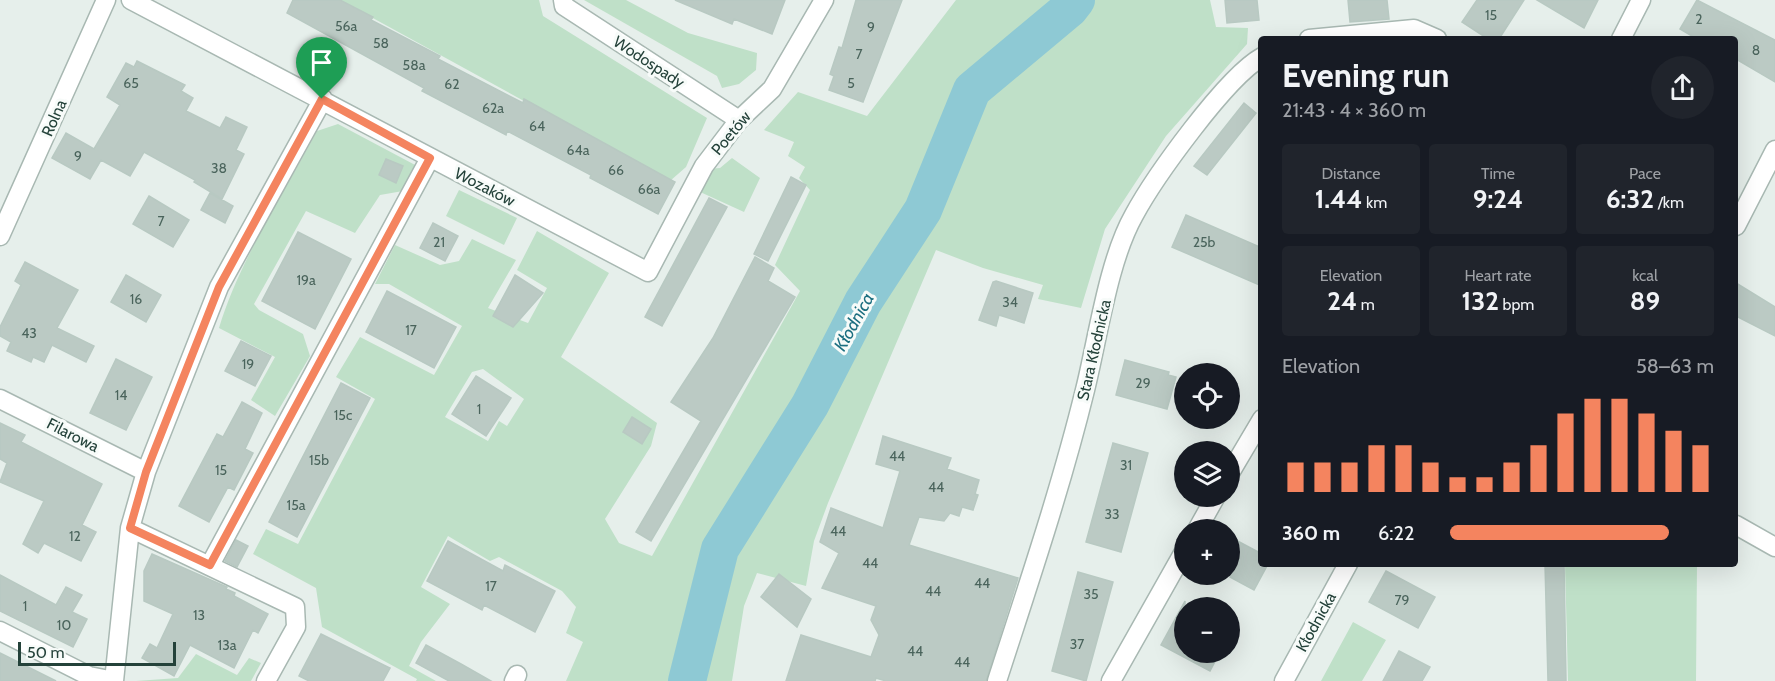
<!DOCTYPE html>
<meta charset="utf-8">
<style>
:root{--surface:#171b24;--page:#20242c;--text:#f1f3f6;--muted:#9ea1a6;--accent:#f4845f}
body{margin:0;font-family:Cabin,sans-serif;background:var(--page);color:var(--text);height:100vh;display:flex;flex-direction:column;font-size:22px;white-space:nowrap}
*{box-sizing:border-box;margin:0}
p{font-size:20px;color:var(--muted)}
.icon{flex:none;width:33px;height:33px;fill:none;stroke:currentColor;stroke-width:2;stroke-linecap:round;stroke-linejoin:round}
.map{position:relative;flex:1;overflow:hidden}
.details{position:absolute;left:1258px;top:36px;width:480px;height:531px;display:flex;flex-direction:column;background:var(--surface);border-radius:6px;box-shadow:0 6px 24px #0002}
.details>*{flex:none}
.tools{position:absolute;left:1174px;top:363px;display:grid;gap:12px}
.tools a{display:grid;place-items:center;width:66px;height:66px;border-radius:50%;background:var(--surface);box-shadow:0 6px 24px #0002;font-size:30px}
.scale{position:absolute;left:18px;bottom:15px;width:158px;box-sizing:border-box;padding-left:6px;border:3px solid #24423a;border-top:0;font-size:16px;line-height:21px;white-space:nowrap;color:#24423a;-webkit-text-stroke:4px #f7fbf9;paint-order:stroke}
.pin{position:absolute;display:grid;place-items:center;width:51px;height:51px;color:#fff;margin:-62px -26px;border-radius:50% 50% 50% 0;rotate:-45deg;box-shadow:0 0 6px #0007}
.pin .icon{rotate:45deg}
.round{display:grid;place-items:center;flex:none;width:63px;height:63px;border-radius:32px;background:var(--page)}
.overview{display:flex;align-items:center;justify-content:space-between;height:102px;padding:0 24px}
h1{font-size:33px;font-weight:700;line-height:45px}
.figures{display:grid;grid-template-columns:repeat(3,1fr);gap:9px;height:102px;padding:6px 24px}
.figures div{display:grid;align-content:center;border-radius:6px;background:var(--page);text-align:center}
.figures b{font-size:26px;font-weight:700}
.figures small{font-size:16px;font-weight:400}
.figures p{font-size:16px}
.chart{height:168px;padding:12px 24px}
.chart p{display:flex;justify-content:space-between}
.chart svg{width:100%;height:108px;margin-top:6px;stroke:var(--accent);stroke-width:6}
ul{padding:0 24px;list-style:none;font-size:20px}
li{display:grid;grid-template-columns:96px 72px 1fr;align-items:center;height:45px}
li i{height:15px;border-radius:8px;background:var(--accent)}
.map>svg:first-child{display:block}
.green{fill:#bfe0c8;fill-rule:evenodd}
.lines{fill:none;stroke-linecap:round;stroke-linejoin:round}
.river{stroke:#8ec9d4;stroke-width:38}
.building{fill:#bbcac4;stroke:#b8c9c2;stroke-width:1.5}
.minor-casing{stroke:#a8b8b2;stroke-width:21}
.minor{stroke:#fff;stroke-width:18}
.route-casing{stroke:#fff;stroke-width:12}
.route{stroke:#f4845f;stroke-width:8}
.labels{text-anchor:middle;dominant-baseline:central;stroke-width:6;stroke-linejoin:round;paint-order:stroke}
.number-label{font-size:14px;fill:#4a645c}
.street-label{font-size:16px;fill:#24423a;stroke:#f7fbf9}
.water-label{font-size:18px;font-style:italic;fill:#1c6f80;stroke:#f7fbf9}
</style>
<div class="map">
<svg width="1775" height="681" viewBox="0 0 1775 681">
<rect width="100%" height="100%" fill="#e6efeb"/>
<!-- green -->
<path class="green" d="M340,0H539L543,16L707,118L686,167L670,181Z
M584,0H626L688,33L757,53L756,70L739,84L722,88L717,76Z
M956,0H1210L1216,27L1248,28L1247,44L1166,136L1105,229L1081,308L1038,299L1043,285L983,268L936,250L828,503L814,541L806,586L757,573L744,606L732,681H566L583,642L566,633L576,607L562,591L499,557L490,561L448,536L421,587L450,604L421,642L409,666L436,681H416L417,679L322,627L316,588L253,554L266,529L298,544L375,399L336,377L360,337L434,375L462,326L389,284H375L395,245L440,265L459,261L472,239L516,260L488,308L528,323L547,288L517,270L537,231L609,273L561,357L657,423L651,446L605,519L619,543L652,556L800,291L775,265L810,190L799,178L805,167L788,156L794,142L764,130L798,92L867,116ZM483,369L524,399L507,426L499,421L488,441L445,417L472,372Z
M338,124L417,166L403,191L380,195L355,233L306,211L254,304L259,310L303,334L310,356L275,416L251,400L275,357L219,328C240,259 283,195 317,131Z
M732,158L760,178L744,212L698,191L707,169L720,168Z
M459,190L517,218L504,245L446,216Z
M1565,564H1697L1696,681H1568Z
M1353,622L1386,640L1362,681H1321Z
M196,654L237,675L249,658L261,663L251,681H136L178,678Z"/>
<g class="lines">
<!-- river -->
<path class="river" d="M687,681L720,549L810,405L863,302L923,210L972,90L1069,9L1076,0"/>
</g>
<!-- building -->
<path class="building" d="M293,0H340L373,17L371,20L440,56L438,59L523,103L524,99L675,182L658,214L590,178L591,175L507,131L506,135L422,91L424,88L287,13Z
M675,0H785L772,34L734,19L732,24Z
M856,0H902L863,102L829,90L834,76L830,74L839,47L842,48Z
M1225,0H1257L1259,20L1227,23Z
M1348,0H1387L1389,19L1350,22Z
M1477,0H1524L1499,39H1488L1462,22Z
M1537,0H1598L1584,28Z
M1697,0L1775,40V82L1736,59V39H1697L1680,29Z
M137,61L185,85L181,91L193,98L186,111L220,128L226,117L247,127L236,150L244,154L222,199L194,182L195,180L144,152L130,176L101,160L90,179L52,158L66,133L94,149L120,105L107,97L126,63L134,67Z
M1244,103L1256,113L1207,175L1194,166Z
M386,159L403,166L396,183L379,175Z
M791,177L806,185L768,261L754,254Z
M210,193L233,206L225,223L201,210Z
M149,196L189,220L173,247L133,224Z
M709,198L727,207L662,326L645,317Z
M1186,215L1262,248V286L1172,247Z
M433,223L458,236L445,261L420,248Z
M298,232L351,259L315,329L262,301Z
M755,257L774,268L768,281L795,297L651,541L636,532L701,421L671,402L713,338Z
M25,262L78,290L57,328L94,346L86,362L52,345L44,362L33,357L31,362L7,351L11,342L0,336V327L21,285L15,281Z
M126,275L161,295L146,322L111,302Z
M515,275L543,293L513,327L493,316Z
M996,281L1033,293L1024,323L999,315L996,326L979,320L993,282Z
M1736,283L1775,307V336L1736,316Z
M387,291L456,327L434,368L366,332Z
M241,341L271,356L255,386L225,371Z
M116,359L152,377L126,430L90,413Z
M1125,360L1169,372L1168,375L1176,377L1167,409L1116,395Z
M476,376L511,398L486,436L452,414Z
M341,383L370,398L297,537L269,522Z
M242,402L262,413L245,449L253,453L234,490L228,487L209,522L179,506L217,434L223,437Z
M632,417L651,429L642,444L623,432Z
M0,423L25,435L21,442L102,484L82,525L96,532L81,561L44,543L38,553L23,544L44,501L0,482L7,463L0,459Z
M883,436L951,458L947,469L979,480L975,494L978,495L973,510L962,507L959,516L950,513L944,521L919,517L909,545L1018,578L986,681H886L876,678L875,681H786L801,635L871,657L879,635L871,620L876,606L822,588L839,553L820,542L831,508L883,528L900,471L876,464Z
M1113,443L1148,453L1121,552L1086,542Z
M1230,537L1262,554V564H1268L1254,590L1230,577Z
M236,540L248,546L237,567L225,561Z
M448,541L503,571L505,565L555,591L535,632L484,605L482,610L427,581Z
M152,554L227,587L226,589L235,593L234,596L268,614L258,633L253,630L234,668L190,645L174,676L142,658L150,644L157,648L173,614L144,601V571Z
M1545,564H1564L1566,681H1548Z
M1386,571L1435,597L1418,628L1369,602Z
M1078,572L1113,582L1086,681L1052,671Z
M779,574L811,599L797,627L761,597Z
M0,575L56,605L66,587L82,595L72,612L87,619L73,647L0,611Z
M1185,601V652H1220L1210,671L1161,645Z
M321,634L390,668L383,681H309L299,676Z
M426,645L461,664L491,681H449L416,663Z
M1399,651L1430,667L1422,681H1383Z
M0,653L56,681H0Z"/>
<g class="lines">
<!-- minor casing -->
<g class="minor-casing">
<path id="minor" d="M131,0L648,272L704,166L739,120L772,89L824,0
M563,0L564,6L739,120
M1309,39L1414,29L1437,39
M1621,39L1641,0
M1736,226L1775,150
M0,236L106,0
M0,399L146,472
M1230,473L1262,419
M1736,525L1775,547
M130,528L295,607L296,627L266,681
M1197,530L1216,496
M210,565L430,158
M0,631L89,676L114,681
M114,681L130,528L146,472L219,287L323,99
M514,681L517,675
M997,681C1028,585 1061,488 1085,390C1098,338 1108,261 1134,215C1154,178 1226,77 1262,57
M1111,681L1185,550
M1284,681L1348,564"/>
</g>
<!-- minor -->
<use href="#minor" class="minor"/>
</g>
<g class="lines">
<!-- route casing -->
<g class="route-casing">
<path id="route" d="M322,99L430,158L210,565L130,528L146,472L219,287Z"/>
</g>
<!-- route -->
<use href="#route" class="route"/>
</g>
<g class="labels">
<!-- number labels -->
<g class="number-label">
<text x="1491" y="15">15</text>
<text x="1699" y="19">2</text>
<text x="346" y="26">56a</text>
<text x="871" y="27">9</text>
<text x="381" y="43">58</text>
<text x="1756" y="50">8</text>
<text x="859" y="54">7</text>
<text x="414" y="65">58a</text>
<text x="131" y="83">65</text>
<text x="851" y="83">5</text>
<text x="452" y="84">62</text>
<text x="493" y="108">62a</text>
<text x="537" y="126">64</text>
<text x="578" y="150">64a</text>
<text x="78" y="156">9</text>
<text x="219" y="168">38</text>
<text x="616" y="170">66</text>
<text x="649" y="189">66a</text>
<text x="161" y="221">7</text>
<text x="439" y="242">21</text>
<text x="1204" y="242">25b</text>
<text x="306" y="280">19a</text>
<text x="136" y="299">16</text>
<text x="1010" y="302">34</text>
<text x="411" y="330">17</text>
<text x="29" y="333">43</text>
<text x="248" y="364">19</text>
<text x="1143" y="383">29</text>
<text x="121" y="395">14</text>
<text x="479" y="409">1</text>
<text x="343" y="415">15c</text>
<text x="897" y="456">44</text>
<text x="319" y="460">15b</text>
<text x="1126" y="465">31</text>
<text x="221" y="470">15</text>
<text x="936" y="487">44</text>
<text x="296" y="505">15a</text>
<text x="1112" y="514">33</text>
<text x="838" y="531">44</text>
<text x="75" y="536">12</text>
<text x="870" y="563">44</text>
<text x="982" y="583">44</text>
<text x="491" y="586">17</text>
<text x="933" y="591">44</text>
<text x="1091" y="594">35</text>
<text x="1402" y="600">79</text>
<text x="25" y="606">1</text>
<text x="199" y="615">13</text>
<text x="64" y="625">10</text>
<text x="1077" y="644">37</text>
<text x="227" y="645">13a</text>
<text x="915" y="651">44</text>
<text x="962" y="662">44</text>
</g>
<!-- street labels -->
<g class="street-label">
<text transform="translate(649 62) rotate(33)">Wodospady</text>
<text transform="translate(54 118) rotate(-66)">Rolna</text>
<text transform="translate(731 133) rotate(-50)">Poetów</text>
<text transform="translate(485 187) rotate(27)">Wozaków</text>
<text transform="translate(1094 350) rotate(-77)">Stara Kłodnicka</text>
<text transform="translate(73 435) rotate(27)">Filarowa</text>
<text transform="translate(1316 622) rotate(-61)">Kłodnicka</text>
</g>
<!-- water labels -->
<g class="water-label">
<text transform="translate(854 322) rotate(-61)">Kłodnica</text>
</g>
</g>
</svg>
<div class="tools">
<a><svg class="icon" aria-label="locate" viewBox="0 0 24 24"><circle cx="12" cy="12" r="6"/><path d="M12 2v4M12 18v4M2 12h4M18 12h4"/></svg></a>
<a><svg class="icon" aria-label="layers" viewBox="0 0 24 24"><path d="M12 4l9 5-9 5-9-5zM3 14l9 5 9-5"/></svg></a>
<a>+</a>
<a>−</a>
</div>
<div class="scale">50 m</div>
<div class="pin" style="left:322px;top:99px;background:#1e9e55"><svg class="icon" aria-label="arrive" viewBox="0 0 24 24"><path d="M6 21V4h12l-3 4 3 4H6"/></svg></div>
<section class="details">
<div class="overview"><div><h1>Evening run</h1><p>21:43 · 4 × 360 m</p></div><a class="round"><svg class="icon" aria-label="share" viewBox="0 0 24 24"><path d="M12 15V3M7 8l5-5 5 5M5 13v7h14v-7"/></svg></a></div>
<div class="figures">
<div><p>Distance</p><b>1.44<small> km</small></b></div>
<div><p>Time</p><b>9:24</b></div>
<div><p>Pace</p><b>6:32<small> /km</small></b></div>
</div>
<div class="figures">
<div><p>Elevation</p><b>24<small> m</small></b></div>
<div><p>Heart rate</p><b>132<small> bpm</small></b></div>
<div><p>kcal</p><b>89</b></div>
</div>
<div class="chart"><p><span>Elevation</span>58–63 m</p>
<svg viewBox="0 0 160 44" preserveAspectRatio="none"><path d="M5 44V32M15 44V32M25 44V32M35 44V25M45 44V25M55 44V32M65 44V38M75 44V38M85 44V32M95 44V25M105 44V12M115 44V6M125 44V6M135 44V12M145 44V19M155 44V25"/></svg>
</div>
<ul>
<li><b>360 m</b>6:22<i style="width:83%"></i></li>
</ul>
</section>
</div>
